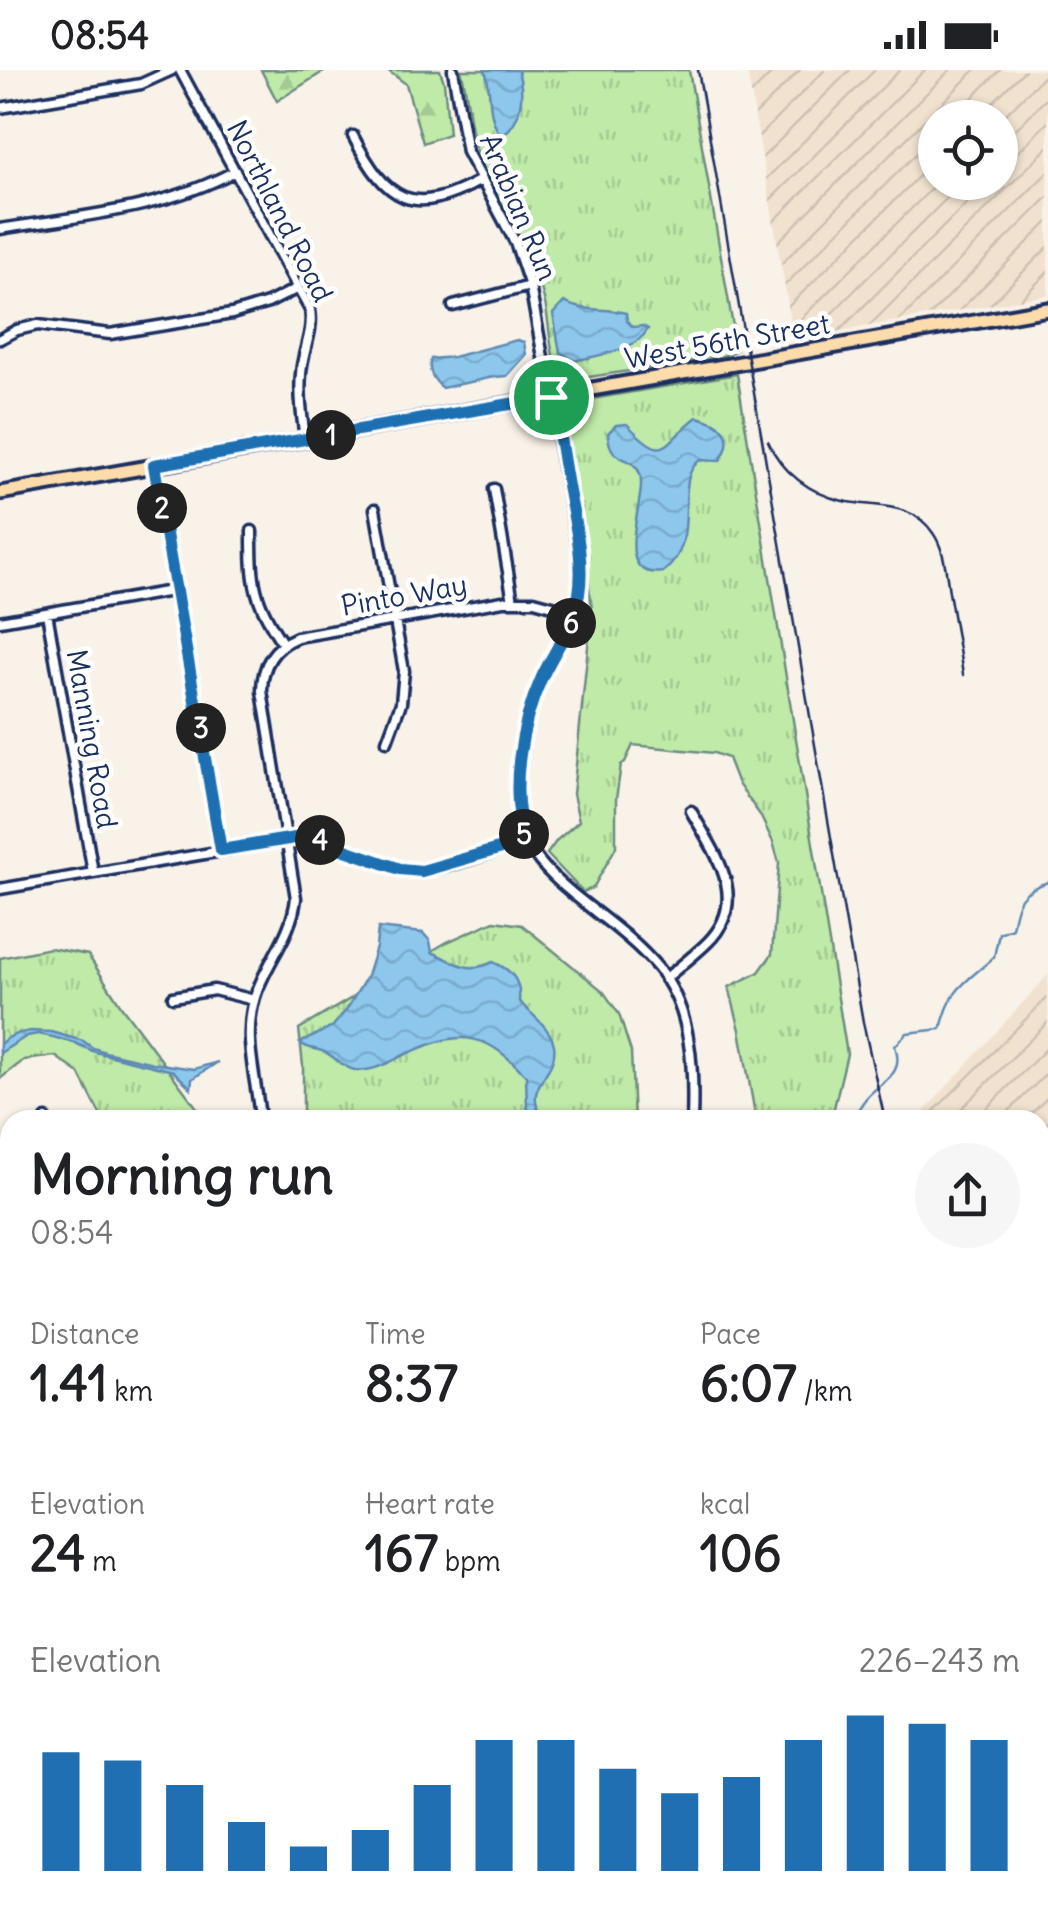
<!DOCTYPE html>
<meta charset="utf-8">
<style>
:root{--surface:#fff;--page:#f6f6f6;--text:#202124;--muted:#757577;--accent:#1f6fb2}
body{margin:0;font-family:Delius,sans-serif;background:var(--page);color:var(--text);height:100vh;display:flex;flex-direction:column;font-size:38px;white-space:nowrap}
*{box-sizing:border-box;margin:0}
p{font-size:32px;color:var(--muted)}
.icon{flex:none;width:55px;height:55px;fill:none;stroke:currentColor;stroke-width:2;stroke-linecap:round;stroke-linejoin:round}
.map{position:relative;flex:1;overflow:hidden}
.sheet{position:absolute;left:0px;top:1040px;width:1050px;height:810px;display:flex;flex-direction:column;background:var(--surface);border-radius:30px 30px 0 0;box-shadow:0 2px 8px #0004}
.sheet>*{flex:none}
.tools{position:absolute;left:918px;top:30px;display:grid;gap:20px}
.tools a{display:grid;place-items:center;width:100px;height:100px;border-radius:50%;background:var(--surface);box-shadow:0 2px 8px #0004;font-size:50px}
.pin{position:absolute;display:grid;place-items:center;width:85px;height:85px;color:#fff;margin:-42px;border:5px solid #fff;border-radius:50%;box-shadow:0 2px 10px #0007}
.km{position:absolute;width:50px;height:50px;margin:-25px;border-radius:50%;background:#222;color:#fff;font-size:28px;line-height:50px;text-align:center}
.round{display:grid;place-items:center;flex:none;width:105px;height:105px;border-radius:52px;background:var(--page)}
.headline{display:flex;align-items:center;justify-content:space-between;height:170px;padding:0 30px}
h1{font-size:55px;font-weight:700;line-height:75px}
.metrics{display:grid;grid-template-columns:repeat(3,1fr);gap:15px;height:170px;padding:10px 30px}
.metrics div{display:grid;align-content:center}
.metrics b{font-size:50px;font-weight:700}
.metrics small{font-size:28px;font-weight:400}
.metrics p{font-size:28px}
.chart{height:280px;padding:20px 30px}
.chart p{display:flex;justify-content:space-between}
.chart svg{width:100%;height:180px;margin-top:10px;stroke:var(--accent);stroke-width:6}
.status{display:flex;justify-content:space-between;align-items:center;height:70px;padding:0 50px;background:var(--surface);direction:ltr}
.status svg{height:28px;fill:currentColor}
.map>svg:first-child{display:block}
.industrial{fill:url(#industrial-furrows);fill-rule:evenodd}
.grass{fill:url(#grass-tufts);stroke:#6d8c82;stroke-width:2.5}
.forest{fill:url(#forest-firs);stroke:#6d8c82;stroke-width:2.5}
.water{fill:url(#water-waves);stroke:#5f8ab3;stroke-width:2.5}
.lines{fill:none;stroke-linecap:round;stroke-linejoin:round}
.stream{stroke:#5f8ab3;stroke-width:2.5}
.minor-casing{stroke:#1b2f5e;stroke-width:15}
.primary-casing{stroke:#1b2f5e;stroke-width:19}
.minor{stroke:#fff;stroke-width:8}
.primary{stroke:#fddcac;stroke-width:11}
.rail{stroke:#1b2f5e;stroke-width:2.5}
.route-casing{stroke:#fff;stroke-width:20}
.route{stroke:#1f6fb2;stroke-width:12}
.labels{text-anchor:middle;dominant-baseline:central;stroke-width:9;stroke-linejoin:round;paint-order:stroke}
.street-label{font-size:28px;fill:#1b2f5e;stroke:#fff}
</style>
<div class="status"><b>08:54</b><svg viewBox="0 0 49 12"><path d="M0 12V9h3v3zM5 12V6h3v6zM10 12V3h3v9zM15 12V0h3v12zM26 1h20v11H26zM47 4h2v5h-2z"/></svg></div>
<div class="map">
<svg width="1048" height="1850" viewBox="0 0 1048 1850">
<defs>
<pattern id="industrial-furrows" width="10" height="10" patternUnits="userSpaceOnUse" patternTransform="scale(2.5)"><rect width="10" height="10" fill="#f1e2cf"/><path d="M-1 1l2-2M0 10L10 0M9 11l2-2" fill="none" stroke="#cec2b4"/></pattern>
<pattern id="grass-tufts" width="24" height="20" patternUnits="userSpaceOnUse" patternTransform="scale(2.5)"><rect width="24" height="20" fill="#bfeaa7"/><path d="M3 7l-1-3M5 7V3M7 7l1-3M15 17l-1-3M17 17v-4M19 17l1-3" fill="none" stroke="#a4c992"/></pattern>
<pattern id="forest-firs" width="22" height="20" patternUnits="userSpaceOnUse" patternTransform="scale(2.5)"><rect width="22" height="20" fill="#bfeaa7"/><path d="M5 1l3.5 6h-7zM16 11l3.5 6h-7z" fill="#a4c992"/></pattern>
<pattern id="water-waves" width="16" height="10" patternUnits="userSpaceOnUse" patternTransform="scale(2.5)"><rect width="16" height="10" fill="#8dc7ec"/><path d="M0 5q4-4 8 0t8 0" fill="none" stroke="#79abcd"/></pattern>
</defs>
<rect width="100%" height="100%" fill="#f9f2e9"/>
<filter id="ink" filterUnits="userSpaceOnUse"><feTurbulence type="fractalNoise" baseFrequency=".01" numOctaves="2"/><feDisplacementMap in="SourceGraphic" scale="20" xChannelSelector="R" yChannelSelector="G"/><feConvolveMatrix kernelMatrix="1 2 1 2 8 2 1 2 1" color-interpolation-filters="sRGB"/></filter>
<g filter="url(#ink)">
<!-- industrial -->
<path class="industrial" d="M747,0H1048V225L794,269ZM935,48H1000V112H935Z
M1048,905V1453L1040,1435V1050H921L920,1046Z"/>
<!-- grass -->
<path class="grass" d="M461,0H689L737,280L720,287L563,311C548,287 551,256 544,229C530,174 489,128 475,75C469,51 468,25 461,0Z
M737,304L847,984L831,1050H756L740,960L729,917L759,902L772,884L779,793L773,772L760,745L738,714L728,688L714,683L633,675L625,692L621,695L616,729V777L593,818L583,822L547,784L557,770L579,751L573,724L592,538L565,346L575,332Z
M494,851L522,855L603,921L619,944L631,982L634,1050H303V996L299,959L447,872Z
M50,878L88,885L121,936L206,1050H103L79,1003L55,986L24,990L0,1009V888Z
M0,1128L10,1149V1275L0,1261Z"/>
<!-- forest -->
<path class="forest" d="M261,0H326L277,31Z
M387,0H440L444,12L449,64L423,73L406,14Z
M0,1453H4L10,1482V1790L0,1792Z"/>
<!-- water -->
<path class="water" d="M485,0H518C524,22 523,49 504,64L498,62C487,42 492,21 485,0Z
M564,232C584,243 605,237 626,243L627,251L633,257L643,256L648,259C635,282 598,285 574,291L560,282L553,244Z
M517,270L524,272L526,285L507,306L494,307L442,318C434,310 427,301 431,289L453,287Z
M697,347C723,353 737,365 720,391L700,390C671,410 704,472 663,502C608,510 648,428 640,404C633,383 609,396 608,363L616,355L627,354C667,397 663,373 697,347Z
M378,858L423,863L430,871L432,882C456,893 468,904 493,892C512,900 521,911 519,931C530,944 550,956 554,975C559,1005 519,1015 544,1050H534L527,1037L526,1006C482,957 456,961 400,987C387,994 371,1002 355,1000C342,998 334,985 322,981C313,978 308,979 300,973L333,956L347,939L367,906L376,877Z
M31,961L51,962L83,971L93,978L105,982L153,993L194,999L218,992L192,1009L191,1018L173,1001L95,982L75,973L53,967L38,964L27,966L0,983V974C10,965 18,963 31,961Z"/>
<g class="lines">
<!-- stream -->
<path class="stream" d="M848,1050C857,1044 858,1039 864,1031C878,1011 906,1008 895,976L907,963L941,959C951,917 964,914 994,887L999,863L1012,858C1017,830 1020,821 1048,812
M623,1850L626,1840"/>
<!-- minor casing -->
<g class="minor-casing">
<path id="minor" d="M180,0L310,240C314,262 302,282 301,304C299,325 302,347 305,369
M453,0L467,82L515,172L530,216L580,490C583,540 566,561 544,603C525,639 511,711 520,751C527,783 548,803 572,823C601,847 634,869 658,898C692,939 694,999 692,1050
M0,38L141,14L172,0
M353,66C387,132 412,148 481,110
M0,159C79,146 163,140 235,101
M453,236L530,216
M0,269L17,260L38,255L110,264L232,244L268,233L298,218
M154,395L221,780
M494,419L513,531
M375,439L404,601L401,633L387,671
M252,461C252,513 253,530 283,574
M47,543L93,802
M0,551L177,520
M0,819L298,768L316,769L400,799C439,805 489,782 527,771
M665,909C680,896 695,885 708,872C751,829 714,782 691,741
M173,927L214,920L254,930
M46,1049L47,1050
M260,1050C257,1008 242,969 255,927C266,892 292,866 296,828L262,621C262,595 273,577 297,567L503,531H534L575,542
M4,1442L10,1441
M1040,1647L1048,1673
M217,1840L229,1850
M779,1840L783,1850
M54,1850L69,1840
M209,1850L216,1840
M300,1850L350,1840
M484,1850L487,1840
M587,1850L590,1840
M1015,1850L1048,1841"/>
</g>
<!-- primary casing -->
<g class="primary-casing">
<path id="primary" d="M0,423L1048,239"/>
</g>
<!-- minor -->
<use href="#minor" class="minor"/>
<!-- primary -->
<use href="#primary" class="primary"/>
<!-- rail -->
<path class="rail" d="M698,0L863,952L885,1050
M768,371C781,402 811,424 843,431C876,438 912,431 933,463C945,480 946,503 949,522C954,550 959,578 963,605
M1040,1472L1048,1487"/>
</g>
</g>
<g class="lines" filter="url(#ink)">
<!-- route casing -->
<g class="route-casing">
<path id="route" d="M551,327C559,354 562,383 567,410C573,447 585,487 579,524C574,556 555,579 542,607C521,653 508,723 526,771L422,801L400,799L311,768H295L221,780L154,395Z"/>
</g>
<!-- route -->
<use href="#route" class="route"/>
</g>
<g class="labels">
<!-- street labels -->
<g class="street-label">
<text transform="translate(519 137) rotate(67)">Arabian Run</text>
<text transform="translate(280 141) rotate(63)">Northland Road</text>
<text transform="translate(727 271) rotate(-10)">West 56th Street</text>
<text transform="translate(404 525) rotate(-10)">Pinto Way</text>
<text transform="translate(92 669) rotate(80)">Manning Road</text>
</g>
</g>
</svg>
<div class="tools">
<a><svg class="icon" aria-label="locate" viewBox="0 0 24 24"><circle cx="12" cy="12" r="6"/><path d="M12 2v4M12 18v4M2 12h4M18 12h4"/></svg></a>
</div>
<div class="pin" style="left:551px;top:327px;background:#1e9e55"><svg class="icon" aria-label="arrive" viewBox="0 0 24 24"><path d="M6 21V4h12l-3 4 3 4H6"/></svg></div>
<b class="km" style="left:331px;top:365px">1</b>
<b class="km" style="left:162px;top:438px">2</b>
<b class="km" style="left:201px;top:658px">3</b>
<b class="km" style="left:320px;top:770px">4</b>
<b class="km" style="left:524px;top:764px">5</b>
<b class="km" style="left:571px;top:553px">6</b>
<section class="sheet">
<div class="headline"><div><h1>Morning run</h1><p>08:54</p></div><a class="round"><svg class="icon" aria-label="share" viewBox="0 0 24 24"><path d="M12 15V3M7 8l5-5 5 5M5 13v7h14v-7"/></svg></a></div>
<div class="metrics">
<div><p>Distance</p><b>1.41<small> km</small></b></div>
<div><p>Time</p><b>8:37</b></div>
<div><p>Pace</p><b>6:07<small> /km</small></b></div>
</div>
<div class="metrics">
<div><p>Elevation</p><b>24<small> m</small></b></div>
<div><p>Heart rate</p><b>167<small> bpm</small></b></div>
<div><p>kcal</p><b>106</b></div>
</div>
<div class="chart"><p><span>Elevation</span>226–243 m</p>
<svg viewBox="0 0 160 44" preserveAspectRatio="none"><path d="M5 44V15M15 44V17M25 44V23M35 44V32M45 44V38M55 44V34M65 44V23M75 44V12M85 44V12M95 44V19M105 44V25M115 44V21M125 44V12M135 44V6M145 44V8M155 44V12"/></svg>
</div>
</section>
</div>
